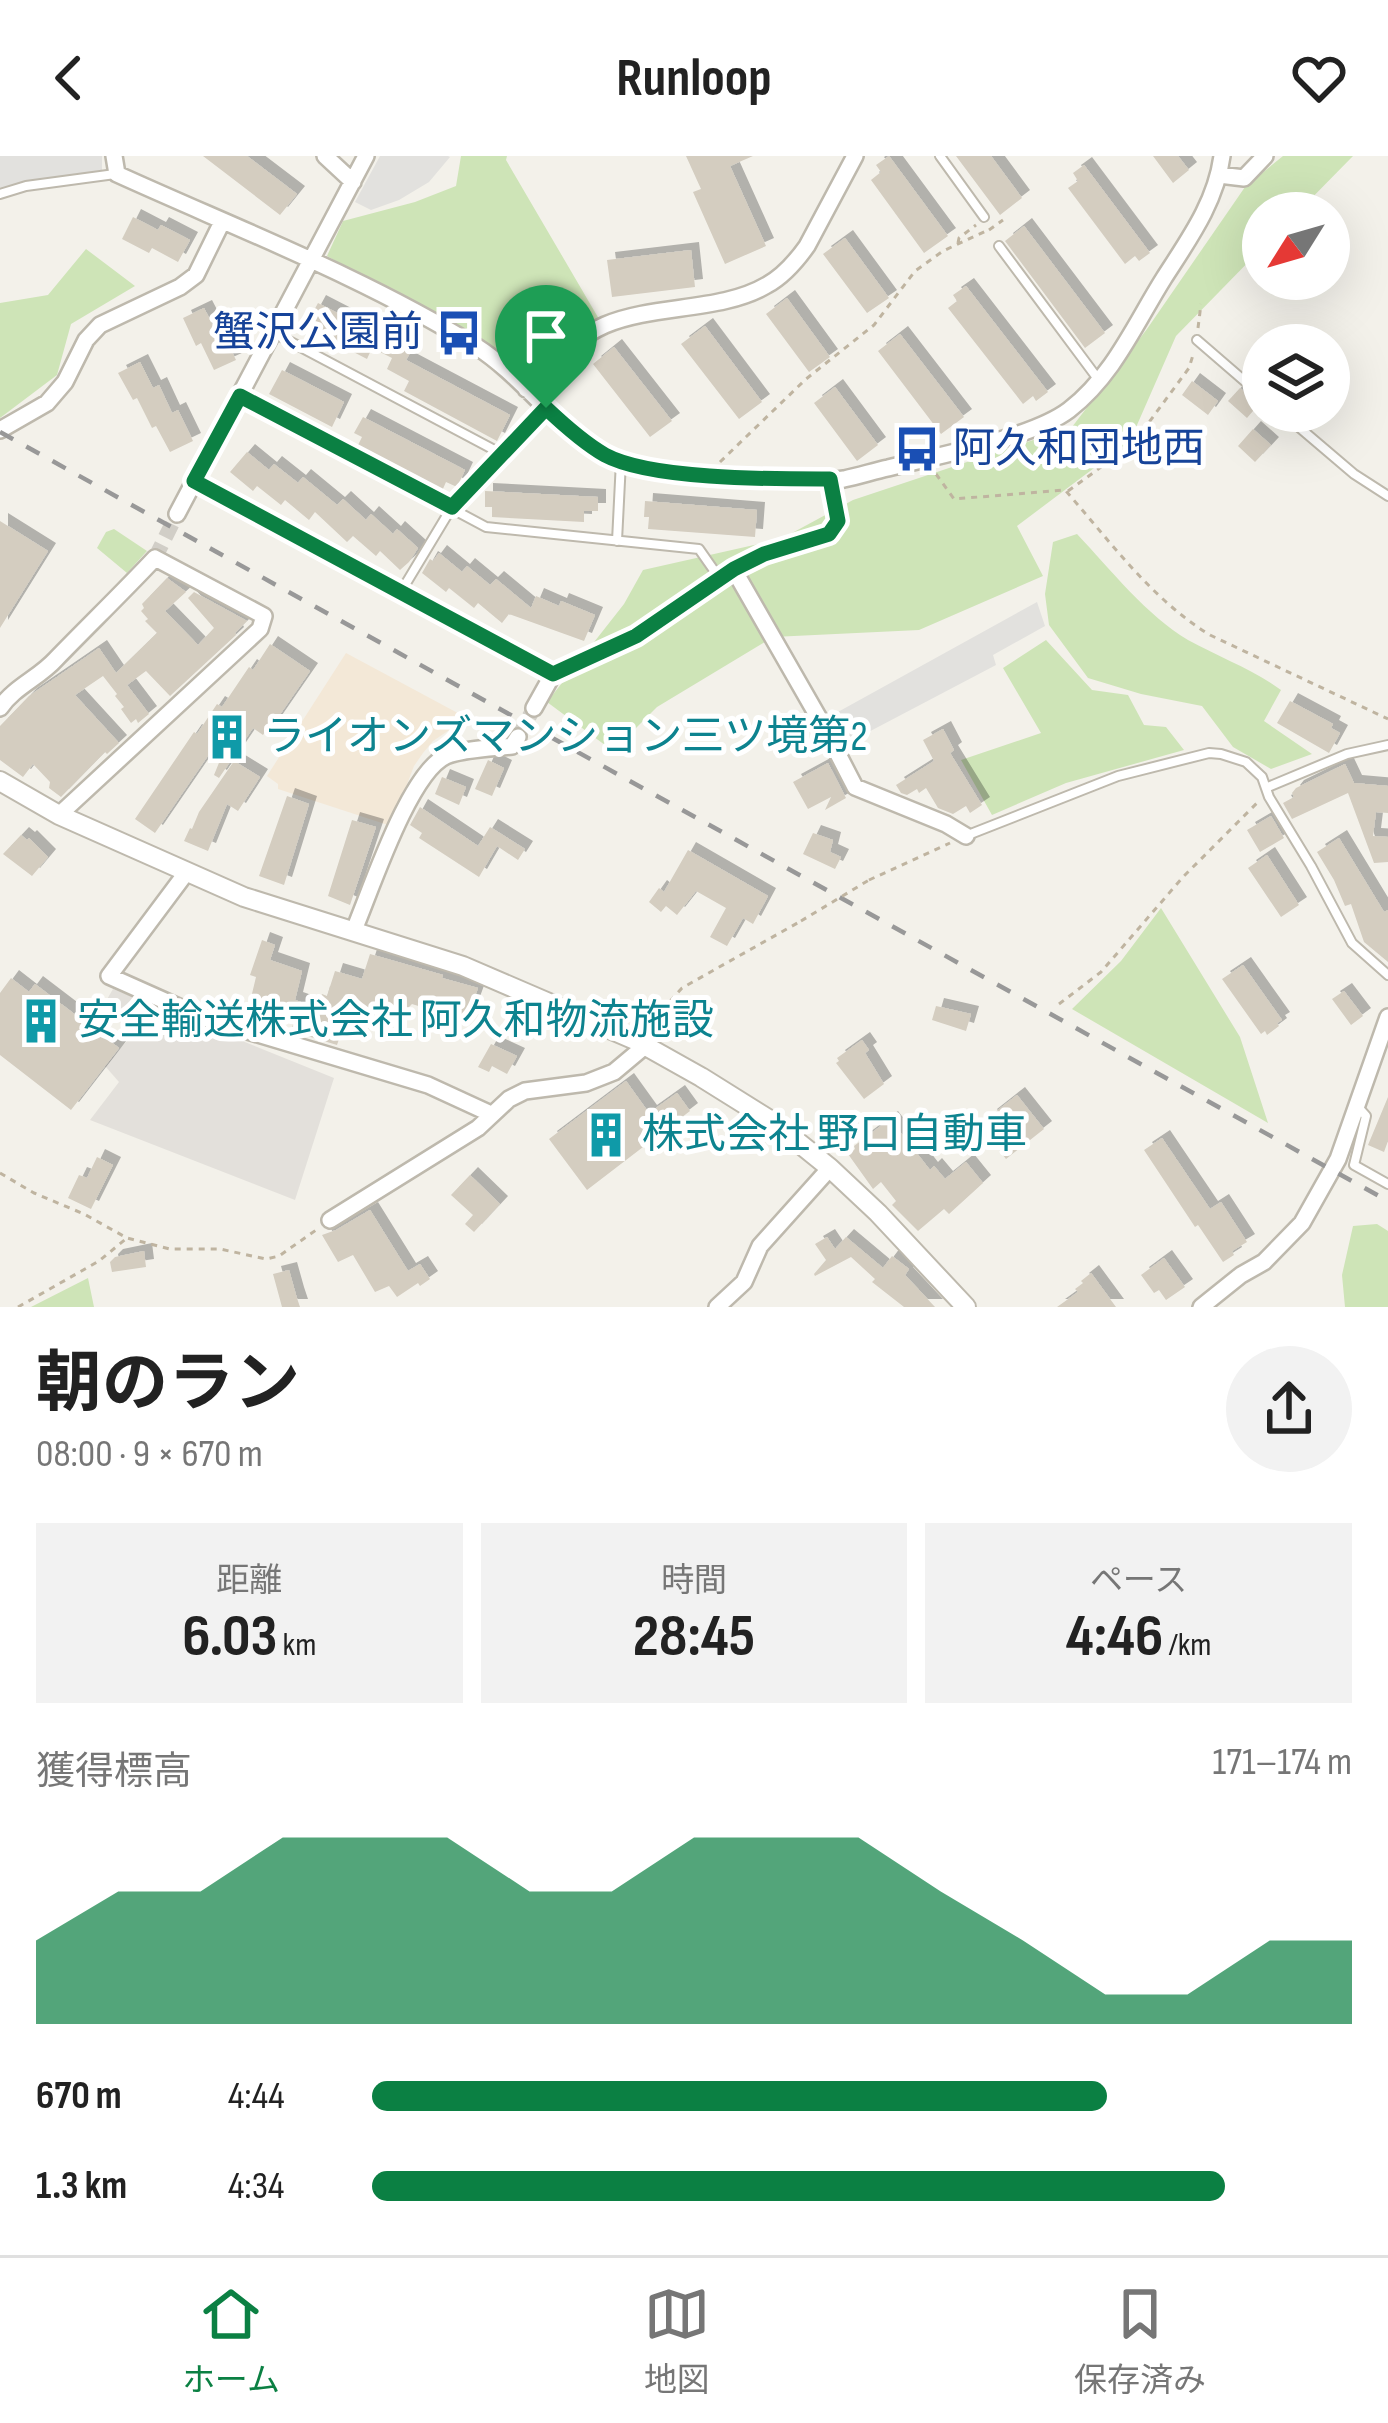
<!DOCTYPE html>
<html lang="ja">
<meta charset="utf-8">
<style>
:root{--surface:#fff;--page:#f2f2f2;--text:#222;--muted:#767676;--line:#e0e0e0;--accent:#0b8043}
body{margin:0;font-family:"Sofia Sans Condensed","Noto Sans JP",sans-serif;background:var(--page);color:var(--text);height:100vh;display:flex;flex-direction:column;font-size:45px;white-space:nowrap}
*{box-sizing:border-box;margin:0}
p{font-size:39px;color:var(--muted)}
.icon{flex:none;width:66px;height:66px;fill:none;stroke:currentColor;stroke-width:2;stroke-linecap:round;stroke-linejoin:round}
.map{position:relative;height:1151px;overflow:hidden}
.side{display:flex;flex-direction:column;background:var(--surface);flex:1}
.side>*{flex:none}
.needle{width:78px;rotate:233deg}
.controls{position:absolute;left:1242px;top:36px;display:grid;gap:24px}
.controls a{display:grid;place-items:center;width:108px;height:108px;border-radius:50%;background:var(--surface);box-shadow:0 12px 48px #0002;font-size:60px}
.pin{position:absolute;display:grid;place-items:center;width:102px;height:102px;color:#fff;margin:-123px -51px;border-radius:50% 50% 50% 0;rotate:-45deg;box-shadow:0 0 12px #0007}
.pin .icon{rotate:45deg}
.round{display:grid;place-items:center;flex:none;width:126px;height:126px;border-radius:63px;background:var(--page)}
.overview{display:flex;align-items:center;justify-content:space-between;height:204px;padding:0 36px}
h1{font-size:66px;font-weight:700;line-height:90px}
.stats{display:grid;grid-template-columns:repeat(3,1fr);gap:18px;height:204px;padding:12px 36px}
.stats div{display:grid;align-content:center;border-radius:0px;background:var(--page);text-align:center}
.stats b{font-size:60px;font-weight:700}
.stats small{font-size:33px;font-weight:400}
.stats p{font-size:33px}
.chart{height:336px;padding:24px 36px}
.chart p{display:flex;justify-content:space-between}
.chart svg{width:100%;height:216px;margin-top:12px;fill:var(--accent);opacity:.7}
ul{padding:0 36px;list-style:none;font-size:39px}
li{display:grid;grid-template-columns:192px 144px 1fr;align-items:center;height:90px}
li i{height:30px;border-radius:15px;background:var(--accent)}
header{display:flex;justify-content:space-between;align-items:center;height:156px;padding:0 36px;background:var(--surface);font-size:54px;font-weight:700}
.tab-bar{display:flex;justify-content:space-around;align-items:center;height:168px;border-top:3px solid var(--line);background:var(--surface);font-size:33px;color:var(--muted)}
.tab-bar a{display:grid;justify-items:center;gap:6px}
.tab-bar .selected{color:var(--accent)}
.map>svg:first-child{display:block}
.commercial{fill:#f3e8d7}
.industrial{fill:#e3e0db}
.green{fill:#cee4b7}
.parking{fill:#e2e1de}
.building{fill:#d4cdc0;filter:url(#shadow)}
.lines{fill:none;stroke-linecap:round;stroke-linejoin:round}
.minor-tunnel{stroke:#d1cec7;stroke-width:15;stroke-dasharray:15 8;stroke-linecap:butt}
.service-casing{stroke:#beb9ad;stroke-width:12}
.minor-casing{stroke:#beb9ad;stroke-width:20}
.tertiary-casing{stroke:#beb9ad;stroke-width:22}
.path{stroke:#bfb4a0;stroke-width:3;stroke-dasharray:6 6;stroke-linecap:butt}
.service{stroke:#fff;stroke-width:8}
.minor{stroke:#fff;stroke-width:15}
.tertiary{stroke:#fff;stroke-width:18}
.rail{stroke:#989898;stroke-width:4.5;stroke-dasharray:15 15;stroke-linecap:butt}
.path-bridge{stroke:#bfb4a0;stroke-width:3;stroke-dasharray:6 6;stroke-linecap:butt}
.route-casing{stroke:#fff;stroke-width:24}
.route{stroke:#0b8043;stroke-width:15}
.labels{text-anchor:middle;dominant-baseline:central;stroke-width:10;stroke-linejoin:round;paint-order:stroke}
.transit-label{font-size:42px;fill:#164399;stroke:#fff;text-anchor:end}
.culture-label{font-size:42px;fill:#0d838f;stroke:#fff;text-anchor:start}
</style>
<header><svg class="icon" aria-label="back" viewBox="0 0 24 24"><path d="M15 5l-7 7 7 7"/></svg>Runloop<svg class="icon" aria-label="heart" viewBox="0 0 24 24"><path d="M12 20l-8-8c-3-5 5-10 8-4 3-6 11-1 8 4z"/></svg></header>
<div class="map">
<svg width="1388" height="1151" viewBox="0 0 1388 1151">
<defs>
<filter id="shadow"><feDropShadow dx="8" dy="-8" stdDeviation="0" flood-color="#0004"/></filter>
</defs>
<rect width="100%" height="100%" fill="#f3f1ea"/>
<!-- commercial -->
<path class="commercial" d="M346,497L467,562L433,585L423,597L414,610L391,670L278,633V628L267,620Z"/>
<!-- industrial -->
<path class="industrial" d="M113,833L334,922L295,1044L90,964L119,926L105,910L134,877L102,852Z"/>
<!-- green -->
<path class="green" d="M461,0H507L506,4L599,163L578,178L526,226L486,191L327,100L343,65L415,46L456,30Z
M1283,0H1353L1297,57H1263V91L1176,180L1130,285L1017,370L1043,420L919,474L773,481L657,551L613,595L547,546L624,448L643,414L781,383L853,344L1072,271L1147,173L1245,31Z
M86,93L135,130L71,168L57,219L0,262V147L48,139Z
M114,373L147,395L127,417L97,392L106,376Z
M1077,378C1110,413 1147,460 1188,484C1219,501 1252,513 1281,534L1264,565L1312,598L1271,613L1233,591L1202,550L1141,538L1088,522L1049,469L1045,438L1053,386Z
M1046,484L1092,534L1128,539L1144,569L1166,571L1184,594L1066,627L992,659L961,604L1041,577L1003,512Z
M1161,752L1240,881L1268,967L1072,853L1121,805Z
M1377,1068L1388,1075V1151H1345L1342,1119L1353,1070Z
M88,1122L94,1151H31Z"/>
<!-- parking -->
<path class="parking" d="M0,0H102V14L25,27L0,35Z
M380,0H448L450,1L429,26L399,44L371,54L355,46Z
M1037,446L1045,470L993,499L996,509L840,591L827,562Z"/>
<!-- building -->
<path class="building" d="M203,0H247L297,38L280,59Z
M686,0H753L730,10L766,90L725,108L693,36L701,33Z
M889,0L948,80L924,97L871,24L881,16L876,9Z
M956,0H991L1022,42L1000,59Z
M1153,0H1178L1189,14L1173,27Z
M1084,9L1150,97L1139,105L1135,100L1125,108L1068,32L1078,25L1073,17Z
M133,61L158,74L161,69L190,84L178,106L152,92L149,97L122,83Z
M1024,70L1105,177L1085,192L1005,85Z
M845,82L889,142L867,157L823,98Z
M691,94L695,131L612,141L607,104Z
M966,130L1048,236L1036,245L1033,240L1023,248L948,152L957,145L953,139Z
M787,142L830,201L809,216L766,158Z
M318,147L411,195L406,204L510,259L497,285L404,235L409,225L387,213L392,202L372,192L367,203L305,171Z
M204,152L217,177L222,175L236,204L214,214L201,187L196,190L183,162Z
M705,170L762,246L739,263L681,188Z
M900,178L964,261L941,278L878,195Z
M614,191L672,265L650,281L593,208Z
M140,206L153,232L159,229L172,257L178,254L193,285L170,296L156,270L152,272L137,242L133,244L118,217Z
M282,214L344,246L332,271L269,238Z
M1192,225L1218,245L1208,259L1182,239Z
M835,231L878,289L857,305L814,247Z
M1240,232L1259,248L1247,262L1228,245Z
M363,261L465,314L457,331L446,326L442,335L357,291L362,281L354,277Z
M1253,273L1271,289L1255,306L1238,290Z
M247,296L269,314L274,308L298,327L303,321L337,349L343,343L366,364L371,358L393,378L397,373L418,392L409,406L400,414L380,395L376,400L353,380L347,386L315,356L309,364L285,344L281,349L257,330L253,335L230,316Z
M485,335L598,341V355H584V366L492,361V351H485Z
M645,345L757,354L755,381L648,373L649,361H644Z
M0,365L48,395L0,472Z
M439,397L462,416L467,410L490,429L496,423L531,452L536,440L559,450L561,445L595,459L584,485L509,458L502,467L478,447L474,452L449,432L446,436L422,417L430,403L433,405Z
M167,422L186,436L165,455L198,489L214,472L188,442L194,436L247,465L235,477L236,479L170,540L146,515L127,529L149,558L138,567L136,563L131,567L121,553L124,551L115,540L117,538L103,520L75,539L119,587L107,598L105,596L61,641L49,632L50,626L33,608L23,621L0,604V570L29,540L99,492L116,517L157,477L145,465L148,463L141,455L144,452L142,448Z
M270,488L310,515L272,570L270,568L263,579L253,572L219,622L214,619L232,575L227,572L155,677L135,663L194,576L197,578L217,548L222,551L249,511L253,514Z
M1290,545L1333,568L1331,572L1340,577L1329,597L1277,567Z
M943,573L954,594L950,597L982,649L970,657L966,650L953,658L938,652L926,632L919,637L917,633L907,639L901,637L896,629L934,605L923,584Z
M488,604L504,612L492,640L475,633Z
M234,605L260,621L238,655L227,648L208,695L184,685L190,672L192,673L199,656Z
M828,607L846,642L825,654L831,641L808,653L793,626Z
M1345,608L1354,627L1388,630V657L1376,656L1373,680L1388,681V706L1374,707L1348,637L1292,663L1283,647L1294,641L1292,637L1296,632Z
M442,621L466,631L459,649L435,638Z
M287,640L309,648L284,729L259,720Z
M420,651L478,690L490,671L525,693L518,704L497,690L479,721L419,682L422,677L410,669Z
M1271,660L1284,682L1260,696L1247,674Z
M352,664L376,671L350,749L328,740Z
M813,677L833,684L830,696L841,701L835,713L803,698Z
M21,679L27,684L29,682L48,701L32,720L3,698Z
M1339,682L1384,756L1388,754V806L1364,786L1351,748L1345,750L1334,724L1317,696Z
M688,694L768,740L753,768L743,762L727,790L710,781L726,752L696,735L677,759L666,750L661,756L649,746L659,732L664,736Z
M1267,699L1299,749L1281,761L1248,712Z
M262,784L275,789L270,804L302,815L295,844L318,852L322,838L327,840L335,815L362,823L370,798L443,819L442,822L478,832L466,865L412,848L406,854L375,844L363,878L343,871L337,889L291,875L296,859L250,846L256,821L250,819Z
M1243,809L1282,864L1277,867L1279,870L1267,879L1265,875L1261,878L1222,823Z
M11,822L29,836L35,828L119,892L71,954L0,899V837Z
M1344,835L1363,860L1351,869L1332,843Z
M936,850L971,858L966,875L932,864Z
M862,884L869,894L865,897L884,928L864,943L836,907L839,905L837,902Z
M491,888L517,900L507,918L492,910L489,916L478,911Z
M626,925L649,957L677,937L690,955L587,1034L549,983Z
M1017,939L1044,973L1006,1003L988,980L998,972L989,961Z
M1388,941V985L1384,996L1368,989Z
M890,963L930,1014L934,1010L945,1023L966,1006L983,1027L949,1058L944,1053L918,1075L892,1049L896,1045L881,1026L873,1033L848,998L855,993L854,990Z
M1162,982L1210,1053L1221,1046L1247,1086L1232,1095L1234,1099L1223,1106L1198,1069L1195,1071L1144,994Z
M97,1001L113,1009L91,1053L68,1042L79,1019L87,1022Z
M470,1019L500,1048L474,1076L465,1068L473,1059L451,1039Z
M370,1054L408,1115L420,1108L430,1123L420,1130L418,1127L397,1141L389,1130L375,1136L353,1099L338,1106L322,1079L336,1074Z
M827,1081L835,1093L846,1081L883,1112L892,1100L909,1113L905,1119L935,1151H904L872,1126L875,1123L851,1101L815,1120L814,1118L826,1104L815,1088Z
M144,1095L146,1111L112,1116L110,1106L115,1101Z
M1164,1102L1185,1131L1166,1144L1159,1134L1154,1137L1141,1119Z
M289,1114L296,1139L300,1151H282L273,1118Z
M1091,1117L1116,1151H1057L1078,1136L1075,1133L1083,1127L1081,1125Z"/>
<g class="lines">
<!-- minor-tunnel -->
<path class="minor-tunnel" d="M155,402L177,358
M518,581L534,552"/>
<!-- service casing -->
<g class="service-casing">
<path id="service" d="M940,0L984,61
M0,38L26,30L115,18
M999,90L1098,223
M274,177L502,298
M1197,184L1263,241
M241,240L486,371L699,393L720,423
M1280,255L1354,318L1388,340
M617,385L621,305
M402,434L452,351L545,253
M1268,631L1347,598L1388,589
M968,679L1118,620L1209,597L1221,598L1246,606L1262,621L1269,641L1311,710L1352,787L1388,819
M1358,951L1366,960L1354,1009L1388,1028"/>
</g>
<!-- minor casing -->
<g class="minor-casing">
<path id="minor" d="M114,0L117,18C238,73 364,121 477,191C530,225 565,287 627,307C672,322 733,320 780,322C801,323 824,326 844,323C859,320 874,315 888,312C936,300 1032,282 1069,254C1114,219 1135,168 1164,122C1189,83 1216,46 1222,0
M325,0L353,26
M1219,19L1244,22L1265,0
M526,233C551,209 573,183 605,169C655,148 721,156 767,129C782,121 797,104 807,90L855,0
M0,274L47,247L65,226L86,184L100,169L180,131L196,119L222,66
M194,325L553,518L636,480L734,414L764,398L829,378L838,365L830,323
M177,358L366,0
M734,414L824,571L855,631L946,668L966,680
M0,552C14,531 39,522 56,503C89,469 123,436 155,402L264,460L260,473L59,659
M534,552L553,518
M186,717L109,820L201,861L428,929L491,958
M354,774C371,734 409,617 446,600C462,593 494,592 512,590L518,581
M330,1064L478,972L509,943L525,935L586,927L614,916L645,890
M717,1151L744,1126L760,1090L830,1012
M1201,1151L1241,1119L1264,1106L1302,1067L1338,1003L1388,861"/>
</g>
<!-- tertiary casing -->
<g class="tertiary-casing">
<path id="tertiary" d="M0,625L59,659L244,741L463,810L635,884L701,921L773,966L830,1012L878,1057L966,1151"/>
</g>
<!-- path -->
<path class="path" d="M989,74L1003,64
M958,87L959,82L976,69
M1198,172L1201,148
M720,306L806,223L874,169L915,115L943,95L988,74
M936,318L954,343L1065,334C1110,385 1151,443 1210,479L1388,563
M1068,335L1133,288L1189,212L1193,199
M869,724L950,687
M1059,848L1101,816L1183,721L1260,644
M646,872L682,832L801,765
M0,1017L34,1037L84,1058L127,1082L170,1093H220L266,1103L279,1100L319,1072
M18,1151L99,1105L127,1082"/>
<!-- service -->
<use href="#service" class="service"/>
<!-- minor -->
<use href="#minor" class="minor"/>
<!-- tertiary -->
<use href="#tertiary" class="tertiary"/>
<!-- rail -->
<path class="rail" d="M0,276L1388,1045"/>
<!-- path-bridge -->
<path class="path-bridge" d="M801,765L869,724"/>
</g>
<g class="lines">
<!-- route casing -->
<g class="route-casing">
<path id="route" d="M240,240L452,351L546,252C564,269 584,287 605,299C651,324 775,323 830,323L838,365L829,378L764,398L734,413L636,480L553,518L194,325Z"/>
</g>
<!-- route -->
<use href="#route" class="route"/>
</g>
<!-- icons -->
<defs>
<g id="bus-bare" transform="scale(3.6)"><path d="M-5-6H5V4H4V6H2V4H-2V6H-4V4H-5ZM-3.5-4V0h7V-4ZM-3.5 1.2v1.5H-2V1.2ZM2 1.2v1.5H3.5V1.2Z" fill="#1a4fb4" stroke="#fff" stroke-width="2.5" paint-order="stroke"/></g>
<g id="building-bare" transform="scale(3.6)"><path d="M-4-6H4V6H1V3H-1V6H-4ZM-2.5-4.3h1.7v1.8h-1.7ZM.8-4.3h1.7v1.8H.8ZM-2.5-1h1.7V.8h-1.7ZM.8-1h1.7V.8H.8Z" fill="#0f9aa8" stroke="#fff" stroke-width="2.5" paint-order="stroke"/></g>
</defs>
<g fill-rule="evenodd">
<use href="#bus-bare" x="459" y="177"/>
<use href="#bus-bare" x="917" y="293"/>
<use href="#building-bare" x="227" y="581"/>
<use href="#building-bare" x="41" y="865"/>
<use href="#building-bare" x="606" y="979"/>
</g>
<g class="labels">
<!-- transit labels -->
<g class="transit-label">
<text x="423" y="177">蟹沢公園前</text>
<text x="953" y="293" text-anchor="start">阿久和団地西</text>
</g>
<!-- culture labels -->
<g class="culture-label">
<text x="263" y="581">ライオンズマンション三ツ境第2</text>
<text x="77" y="865">安全輸送株式会社 阿久和物流施設</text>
<text x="642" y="979">株式会社 野口自動車</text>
</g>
</g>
</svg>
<div class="controls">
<a><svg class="needle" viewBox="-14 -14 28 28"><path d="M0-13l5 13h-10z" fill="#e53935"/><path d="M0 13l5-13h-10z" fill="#767676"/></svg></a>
<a><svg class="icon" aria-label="layers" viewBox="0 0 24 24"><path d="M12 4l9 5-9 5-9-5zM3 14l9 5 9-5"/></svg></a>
</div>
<div class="pin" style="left:546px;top:252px;background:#1e9e55"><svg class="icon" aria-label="arrive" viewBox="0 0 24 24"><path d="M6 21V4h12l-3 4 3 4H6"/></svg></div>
</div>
<section class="side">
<div class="overview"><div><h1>朝のラン</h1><p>08:00 · 9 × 670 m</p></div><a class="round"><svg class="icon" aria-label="share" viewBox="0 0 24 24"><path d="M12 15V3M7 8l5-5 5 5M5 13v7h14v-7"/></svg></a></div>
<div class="stats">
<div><p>距離</p><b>6.03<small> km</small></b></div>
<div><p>時間</p><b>28:45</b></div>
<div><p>ペース</p><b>4:46<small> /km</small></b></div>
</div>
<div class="chart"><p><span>獲得標高</span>171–174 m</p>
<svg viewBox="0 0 160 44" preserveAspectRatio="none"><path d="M0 44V27L10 17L20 17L30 6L40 6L50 6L60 17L70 17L80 6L90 6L100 6L110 17L120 27L130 38L140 38L150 27L160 27V44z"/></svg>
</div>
<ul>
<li><b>670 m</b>4:44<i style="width:75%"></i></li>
<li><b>1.3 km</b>4:34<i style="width:87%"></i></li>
</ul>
</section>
<nav class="tab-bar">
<a class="selected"><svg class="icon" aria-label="home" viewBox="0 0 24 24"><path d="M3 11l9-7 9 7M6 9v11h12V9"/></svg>ホーム</a>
<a><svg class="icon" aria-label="map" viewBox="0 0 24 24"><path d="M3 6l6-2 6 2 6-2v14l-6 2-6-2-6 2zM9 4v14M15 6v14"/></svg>地図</a>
<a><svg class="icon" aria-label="saved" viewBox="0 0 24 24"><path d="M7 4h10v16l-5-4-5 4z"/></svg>保存済み</a>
</nav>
